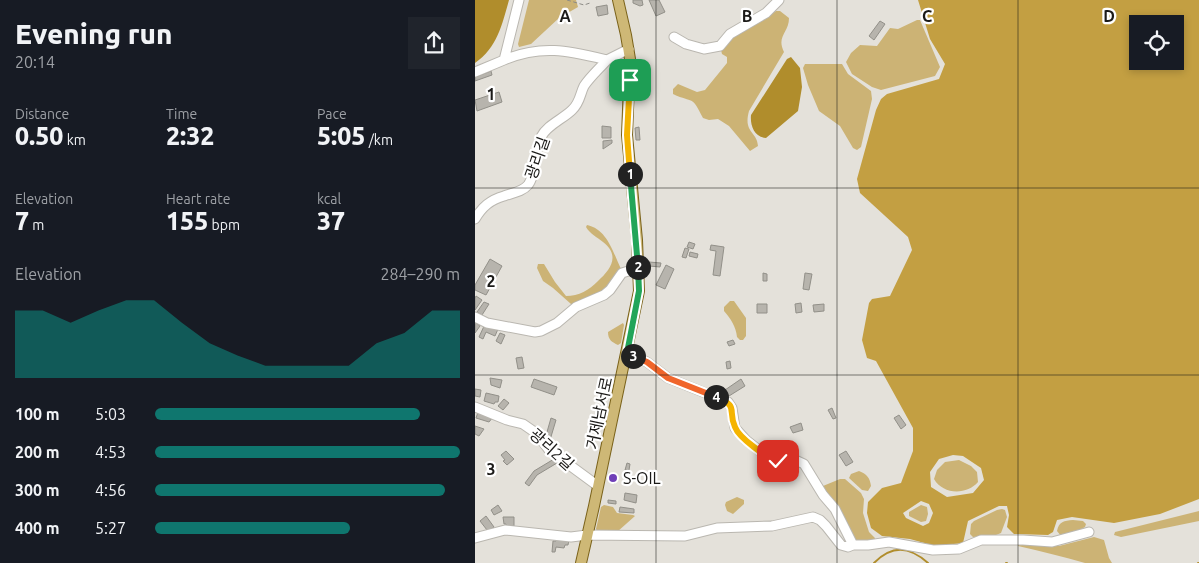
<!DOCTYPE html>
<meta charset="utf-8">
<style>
:root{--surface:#171b24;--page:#20242c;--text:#f1f3f6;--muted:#9ea1a6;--accent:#0f766e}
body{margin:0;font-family:Ubuntu,"Noto Sans KR",sans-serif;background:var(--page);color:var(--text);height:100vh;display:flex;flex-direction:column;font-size:19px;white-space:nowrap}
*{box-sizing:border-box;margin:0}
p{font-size:16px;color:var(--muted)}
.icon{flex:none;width:28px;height:28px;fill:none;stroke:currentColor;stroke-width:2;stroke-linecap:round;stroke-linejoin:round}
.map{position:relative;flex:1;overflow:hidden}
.sheet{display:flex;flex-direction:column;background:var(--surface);width:475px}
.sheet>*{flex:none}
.tools{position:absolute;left:654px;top:15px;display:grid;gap:10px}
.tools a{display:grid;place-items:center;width:55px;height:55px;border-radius:0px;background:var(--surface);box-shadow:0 2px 8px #0003;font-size:25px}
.pin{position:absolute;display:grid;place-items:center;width:42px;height:42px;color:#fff;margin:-21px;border-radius:10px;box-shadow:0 2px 8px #0006}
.km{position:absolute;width:25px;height:25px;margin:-12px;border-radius:50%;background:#222;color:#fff;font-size:14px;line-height:25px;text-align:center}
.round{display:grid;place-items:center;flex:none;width:52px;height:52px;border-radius:0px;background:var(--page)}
.headline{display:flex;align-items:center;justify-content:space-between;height:85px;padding:0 15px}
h1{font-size:28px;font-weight:800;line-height:38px}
.stats{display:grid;grid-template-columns:repeat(3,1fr);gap:8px;height:85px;padding:5px 15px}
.stats div{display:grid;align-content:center}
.stats b{font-size:25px;font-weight:800}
.stats small{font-size:14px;font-weight:400}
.stats p{font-size:14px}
.chart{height:140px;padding:10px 15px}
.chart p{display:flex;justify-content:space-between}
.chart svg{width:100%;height:90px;margin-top:5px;fill:var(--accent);opacity:.7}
ul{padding:0 15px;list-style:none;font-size:16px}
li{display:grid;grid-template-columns:80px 60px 1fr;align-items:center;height:38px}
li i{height:12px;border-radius:6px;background:var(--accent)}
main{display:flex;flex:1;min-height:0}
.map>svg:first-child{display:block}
.green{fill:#ccb375}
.forest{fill:#c39f42;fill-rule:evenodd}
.water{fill:#b08d2c}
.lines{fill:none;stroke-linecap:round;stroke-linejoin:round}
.stream{stroke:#b08d2c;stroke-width:2}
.building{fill:#b7b4ad;stroke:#929089}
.minor-casing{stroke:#bab7b0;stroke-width:11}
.major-casing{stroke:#7a621a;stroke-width:12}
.path{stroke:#8d8b86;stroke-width:1;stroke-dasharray:4 2.5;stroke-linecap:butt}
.minor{stroke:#fff;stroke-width:9}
.major{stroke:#ceb876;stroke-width:10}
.split-1-casing{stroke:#fff;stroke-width:10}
.split-2-casing{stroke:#fff;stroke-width:10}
.split-3-casing{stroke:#fff;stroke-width:10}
.split-4-casing{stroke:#fff;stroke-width:10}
.split-5-casing{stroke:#fff;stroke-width:10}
.split-1{stroke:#f5b400;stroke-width:6}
.split-2{stroke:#22a559;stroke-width:6}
.split-3{stroke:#22a559;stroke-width:6}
.split-4{stroke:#f0652b;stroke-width:6}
.split-5{stroke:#f5b400;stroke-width:6}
.grid{fill:none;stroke:#1b1a18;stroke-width:1;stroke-opacity:0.55}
.poi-dot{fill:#6f3fb7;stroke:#fff;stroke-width:2}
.labels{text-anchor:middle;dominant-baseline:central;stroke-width:4.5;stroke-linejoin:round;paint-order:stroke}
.street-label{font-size:16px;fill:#1b1a18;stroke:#fff}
.poi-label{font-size:16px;fill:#1b1a18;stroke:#fff;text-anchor:start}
.grid-label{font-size:16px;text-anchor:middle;font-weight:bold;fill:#1b1a18;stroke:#fff;stroke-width:4.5;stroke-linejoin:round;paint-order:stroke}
</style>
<main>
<section class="sheet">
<div class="headline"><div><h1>Evening run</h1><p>20:14</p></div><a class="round"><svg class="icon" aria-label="share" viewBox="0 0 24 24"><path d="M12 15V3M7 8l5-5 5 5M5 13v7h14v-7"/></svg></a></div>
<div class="stats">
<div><p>Distance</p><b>0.50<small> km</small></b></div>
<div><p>Time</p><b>2:32</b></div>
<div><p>Pace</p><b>5:05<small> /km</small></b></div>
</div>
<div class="stats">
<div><p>Elevation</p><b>7<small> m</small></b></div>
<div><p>Heart rate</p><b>155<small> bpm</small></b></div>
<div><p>kcal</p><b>37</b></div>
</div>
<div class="chart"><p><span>Elevation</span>284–290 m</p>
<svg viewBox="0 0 160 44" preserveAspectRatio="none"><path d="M0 44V11L10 11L20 17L30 11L40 6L50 6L60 17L70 27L80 33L90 38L100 38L110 38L120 38L130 27L140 22L150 11L160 11V44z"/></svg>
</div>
<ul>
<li><b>100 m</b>5:03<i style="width:87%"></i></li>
<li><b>200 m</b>4:53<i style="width:100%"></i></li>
<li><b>300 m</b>4:56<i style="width:95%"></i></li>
<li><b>400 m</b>5:27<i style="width:64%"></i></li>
</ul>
</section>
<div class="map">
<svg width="724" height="563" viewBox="0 0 724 563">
<rect width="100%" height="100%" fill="#e4e1da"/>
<!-- green -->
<path class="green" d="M54,0H101L103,7L84,18L56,44L44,47L43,44Z
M301,11H305L314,18C314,33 301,36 309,52L274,111C268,133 282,131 283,146L275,151L254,126L243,119L234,120L228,118C216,94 219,104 198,94V89L203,84L222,92L230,90L252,63V57L247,54L246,50L259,36L288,20Z
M442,20H445L465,67L460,76L406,90L397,87L377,74L371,62L376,53L385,45L402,46L415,28L423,29Z
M330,64H367L373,74L396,91L397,99L386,147L382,150L378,148L365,126L344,111L333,85L328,68Z
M112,225C132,229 138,252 146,269L133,288L101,304H96L78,288L68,281L62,268L63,264H69L80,282L91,296C104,296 114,290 123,281C135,270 146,256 128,242C122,237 115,234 111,227Z
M255,301H259L271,318V336L268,340H265L262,337C261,327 256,319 249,311V307Z
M148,323L149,325L146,343L143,345C137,342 133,340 133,332Z
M484,460L496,466L502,472L503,482C492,495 468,495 459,479L462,470L470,462Z
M384,471C392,474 395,478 396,486L393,491L387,490L374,478L376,474Z
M365,479H370L386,493L389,499L388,513L394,532L400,538L399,541H383L380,539L348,490V486Z
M262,497L269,500V504L258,514L252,511L250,505L251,502Z
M129,505L138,507L142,513L158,515L160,516L142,532L122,531L121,529L126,507Z
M446,505L452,507L453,514L451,521L446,522L434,516V512Z
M527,509L530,510L532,517L526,533L521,535L498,537L495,534L496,524L499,521L522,510Z
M724,511V521L646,537L639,535L640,532Z
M598,520L608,521L611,524L610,527L599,533L586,536L582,531C584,521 589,521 598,520Z
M619,537L629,540L634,558L637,563C630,563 618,563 610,563C589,557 566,551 543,546V544L567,546H584Z"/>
<!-- forest -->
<path class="forest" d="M443,0H724V499L685,514L639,523L597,517L582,520L578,532L573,535L539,534L532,527L534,515L532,506H524L493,521L488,543L460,546L435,539L407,536L396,528L392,513L393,502L407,488L426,483L438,451V428L401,361L392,358L387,340L394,303L397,299L415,296L437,250L433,237L385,193L382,179L401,110L406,99L412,94L464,79L470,64L455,39ZM662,24H700V61H662ZM478,455L488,456L506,468L509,480L498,493L472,497L456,487L455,472L464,459ZM446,501L454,504L458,513L454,523L448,526L431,518L428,513Z"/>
<!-- water -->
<path class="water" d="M0,0H34C27,25 22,48 0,63Z
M316,57L325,68L327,87L323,111L291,138C279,137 275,125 276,115L312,59Z"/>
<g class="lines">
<!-- stream -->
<path class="stream" d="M399,563C417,545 434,546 453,563
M531,563H532
M723,563H724"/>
</g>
<!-- building -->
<path class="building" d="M158,0H167L168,5L165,6L158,3Z
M174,0H184L190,12L181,16Z
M132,5L133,14L123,16L121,7Z
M405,21L410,24L399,40L394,36Z
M16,71L17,75L0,81V77Z
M24,92L27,102L2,111L0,100Z
M127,126L136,127V138H127Z
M164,127L165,140H161L160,128Z
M137,140V143L128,149V141Z
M214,242L220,244L218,249L212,247Z
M236,245L249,247L245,276L238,275L241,251L235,250Z
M210,248L214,249L211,258L207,257Z
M215,252L223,254L222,258L214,256Z
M15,259L27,266L11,295L0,290V285Z
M174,262L186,263L185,267L174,266Z
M191,265L199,269L190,289L181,285Z
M288,273L292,274V281H288Z
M330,273L337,274L334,290L328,289Z
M1,296L7,300L0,310V298Z
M9,302L14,304L7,315L2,312Z
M326,303L327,312L321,313L320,304Z
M282,304H292V313H282Z
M349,304V311L339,312L338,305Z
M0,322L5,326L0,333Z
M10,324L23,329L20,336L11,332L8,339L4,337Z
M25,333L30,335L26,344L21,341Z
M258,340L260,344L254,346L252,342Z
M47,357L49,368L43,369L41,358Z
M255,361L256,368L252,369L251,362Z
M15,378L27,380L25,388L16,385Z
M59,379L82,387L79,395L56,387Z
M266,379L270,386L254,396L250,390Z
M0,389L6,390L5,397L0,396Z
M11,393L24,396L23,402H20L19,404L9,401Z
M29,399L34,403L28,410L23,406Z
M357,408L361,418L358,419L353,410Z
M3,412L18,417L14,422L1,418Z
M424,415L431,425L426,429L419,418Z
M76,418L81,420L75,440L70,439Z
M326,423L328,430L318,433L315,427Z
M0,426L9,429L4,436L0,434Z
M31,451L39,459L32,465L28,461L30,460L26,455Z
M371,451L378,462L371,466L364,455Z
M79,459L82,463L62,475L54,486L50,483L59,471Z
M152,463L155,464L154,470H150Z
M137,473L141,474L140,483L135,482Z
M150,493L162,495L161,503L149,500Z
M133,500L141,501V504L133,503Z
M23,505L27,511L19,515L16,510Z
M145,507L159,509V513L144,512Z
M11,516L19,527L14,531L13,529L12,530L5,521Z
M28,517H39V526H31V524H29Z
M81,538L94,540L93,545H90L89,548L81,547L80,552H77L78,541H81Z"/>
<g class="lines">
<!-- minor casing -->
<g class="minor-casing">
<path id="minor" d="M199,37L211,44L229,49L245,46L255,34L291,13L304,0
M29,60C67,44 94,51 132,60L154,49
M0,72L29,60L44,0
M0,219C7,207 15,200 29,196C37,193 47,192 53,185C61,175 59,150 66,137C72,125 88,119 97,110C105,103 105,94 109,86C115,77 124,69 132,60
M0,317L12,323L60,332L66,331L82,323L101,307L129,295L135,290L147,273L163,268
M152,353L172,362L193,378L253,402L257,408L260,428L271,440L295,459L303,461L316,458L329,464L348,495L360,509L378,545
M0,407L32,420L48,424L61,433L74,450L123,486
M0,538L30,530L96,537L112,535L210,536L242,528L297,526L338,517L345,520L351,526L366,545L373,547L378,545H393L414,542L458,550L484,549L506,540H548L577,542L614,532"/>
</g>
<!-- major casing -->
<g class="major-casing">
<path id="major" d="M106,563L119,506L164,291L162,240L152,135L155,59L151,35L143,0"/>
</g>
<!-- path -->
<path class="path" d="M92,0L109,5L115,3"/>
<!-- minor -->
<use href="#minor" class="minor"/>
<!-- major -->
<use href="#major" class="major"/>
</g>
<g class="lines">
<!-- split-1 casing -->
<g class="split-1-casing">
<path id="split-1" d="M155,80L152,135L155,174"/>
</g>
<!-- split-2 casing -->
<g class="split-2-casing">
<path id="split-2" d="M155,174L163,267"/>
</g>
<!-- split-3 casing -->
<g class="split-3-casing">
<path id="split-3" d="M158,356L152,353L164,291L163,267"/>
</g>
<!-- split-4 casing -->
<g class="split-4-casing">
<path id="split-4" d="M158,356L172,362L193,378L241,397"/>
</g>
<!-- split-5 casing -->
<g class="split-5-casing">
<path id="split-5" d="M241,397C265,407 252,409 260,427C264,438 292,458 303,461"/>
</g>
<!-- split-1 -->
<use href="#split-1" class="split-1"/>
<!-- split-2 -->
<use href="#split-2" class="split-2"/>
<!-- split-3 -->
<use href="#split-3" class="split-3"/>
<!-- split-4 -->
<use href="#split-4" class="split-4"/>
<!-- split-5 -->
<use href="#split-5" class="split-5"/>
</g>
<!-- grid -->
<path class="grid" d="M181,0V563M362,0V563M543,0V563M0,188H724M0,375H724"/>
<!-- markers -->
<circle class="poi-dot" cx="138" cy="478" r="5"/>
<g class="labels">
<!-- street labels -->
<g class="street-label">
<text transform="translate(62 158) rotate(-71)">광리길</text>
<text transform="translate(124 413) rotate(-78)">거제남서로</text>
<text transform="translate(77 449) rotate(42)">광리2길</text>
</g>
<!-- poi labels -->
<g class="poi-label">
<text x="148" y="478">S-OIL</text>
</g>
</g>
<g class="grid-label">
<text x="90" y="22">A</text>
<text x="272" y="22">B</text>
<text x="452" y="22">C</text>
<text x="634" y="22">D</text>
<text x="16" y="100">1</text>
<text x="16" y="287">2</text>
<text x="16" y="475">3</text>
</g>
</svg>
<div class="tools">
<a><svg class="icon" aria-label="locate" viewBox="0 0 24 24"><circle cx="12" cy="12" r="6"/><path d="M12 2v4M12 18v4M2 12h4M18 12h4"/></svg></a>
</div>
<div class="pin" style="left:155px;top:80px;background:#1e9e55"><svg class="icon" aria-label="arrive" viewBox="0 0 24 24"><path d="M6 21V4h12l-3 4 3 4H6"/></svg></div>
<div class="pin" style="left:303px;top:461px;background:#d93025"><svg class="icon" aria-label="check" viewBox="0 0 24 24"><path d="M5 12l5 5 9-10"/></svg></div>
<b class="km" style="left:155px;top:174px">1</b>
<b class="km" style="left:163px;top:267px">2</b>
<b class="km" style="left:158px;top:356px">3</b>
<b class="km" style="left:241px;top:397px">4</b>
</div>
</main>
